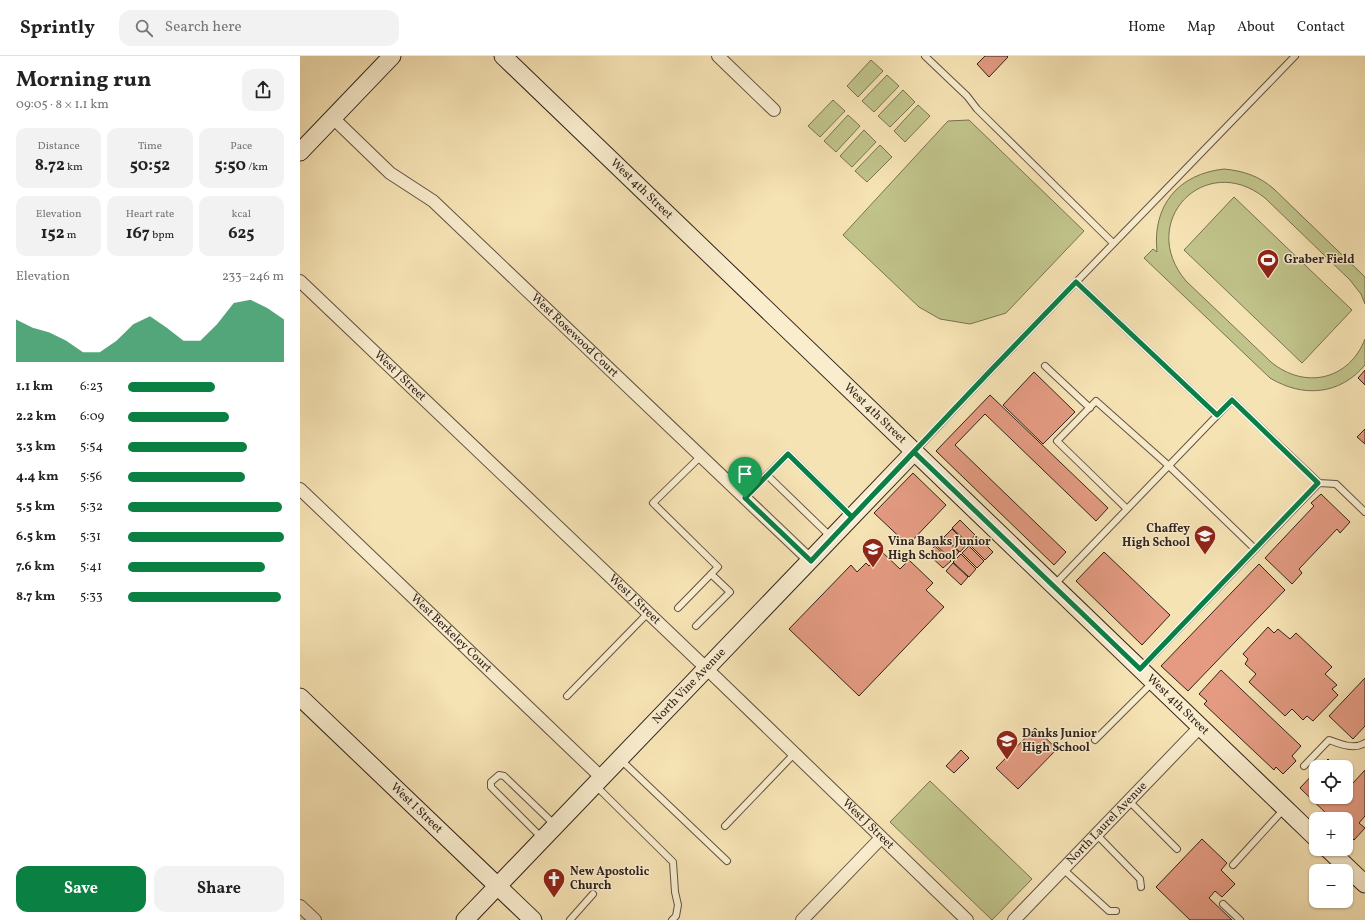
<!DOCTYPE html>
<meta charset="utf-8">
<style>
:root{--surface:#fff;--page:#f2f2f2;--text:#222;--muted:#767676;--line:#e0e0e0;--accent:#0b8043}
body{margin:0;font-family:Vollkorn,serif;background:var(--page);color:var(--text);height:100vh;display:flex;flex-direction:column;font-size:15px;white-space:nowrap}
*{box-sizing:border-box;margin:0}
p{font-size:13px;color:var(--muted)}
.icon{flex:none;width:22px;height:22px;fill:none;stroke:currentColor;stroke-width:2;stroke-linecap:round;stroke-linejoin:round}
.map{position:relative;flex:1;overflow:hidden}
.details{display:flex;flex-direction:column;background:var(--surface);width:300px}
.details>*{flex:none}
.fabs{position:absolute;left:1009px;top:704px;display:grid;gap:8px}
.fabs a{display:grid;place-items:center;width:44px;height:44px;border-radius:8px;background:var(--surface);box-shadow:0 1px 3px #0004;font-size:20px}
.pin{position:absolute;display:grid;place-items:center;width:34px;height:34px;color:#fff;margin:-41px -17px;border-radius:50% 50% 50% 0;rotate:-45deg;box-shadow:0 0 4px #0007}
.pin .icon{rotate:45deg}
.round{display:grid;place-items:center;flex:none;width:42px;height:42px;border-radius:12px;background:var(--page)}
.overview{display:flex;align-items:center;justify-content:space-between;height:68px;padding:0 16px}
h1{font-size:22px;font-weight:700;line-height:30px}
.figures{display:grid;grid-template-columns:repeat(3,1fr);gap:6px;height:68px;padding:4px 16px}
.figures div{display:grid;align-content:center;border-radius:10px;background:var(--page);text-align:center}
.figures b{font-size:17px;font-weight:700}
.figures small{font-size:11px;font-weight:400}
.figures p{font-size:11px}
.chart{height:112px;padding:8px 16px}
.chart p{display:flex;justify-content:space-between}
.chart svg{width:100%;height:72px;margin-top:4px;fill:var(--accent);opacity:.7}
.action{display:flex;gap:8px;margin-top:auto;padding:8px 16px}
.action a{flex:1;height:46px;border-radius:12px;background:var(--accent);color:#fff;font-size:16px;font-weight:700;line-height:46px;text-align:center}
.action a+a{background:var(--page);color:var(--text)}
ul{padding:0 16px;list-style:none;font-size:13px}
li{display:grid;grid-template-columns:64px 48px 1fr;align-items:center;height:30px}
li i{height:10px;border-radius:5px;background:var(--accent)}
header{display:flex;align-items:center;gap:24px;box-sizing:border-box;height:56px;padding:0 20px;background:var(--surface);border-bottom:1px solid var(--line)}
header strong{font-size:19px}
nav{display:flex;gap:22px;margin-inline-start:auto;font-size:14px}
.search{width:280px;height:36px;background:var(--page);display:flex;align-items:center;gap:10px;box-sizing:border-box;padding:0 14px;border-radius:12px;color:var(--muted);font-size:15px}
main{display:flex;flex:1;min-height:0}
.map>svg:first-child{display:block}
.green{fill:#c0c38a;stroke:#787253}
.building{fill:#e49b82;stroke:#31221c}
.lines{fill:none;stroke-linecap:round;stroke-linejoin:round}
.lane-casing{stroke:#625242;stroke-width:8}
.street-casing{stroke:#625242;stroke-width:14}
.secondary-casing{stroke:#31221c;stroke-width:19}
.lane{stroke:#f9edce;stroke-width:6}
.street{stroke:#f9edce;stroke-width:12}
.secondary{stroke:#f9edce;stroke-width:17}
.route-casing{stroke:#fff;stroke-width:8}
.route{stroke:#0b8043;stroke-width:5}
.labels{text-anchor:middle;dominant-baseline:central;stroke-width:3;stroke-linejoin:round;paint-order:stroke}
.street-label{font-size:12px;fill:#31221c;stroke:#f9edce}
.poi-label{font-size:12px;font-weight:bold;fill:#31221c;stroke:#f9edce;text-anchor:start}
</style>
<header>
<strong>Sprintly</strong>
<div class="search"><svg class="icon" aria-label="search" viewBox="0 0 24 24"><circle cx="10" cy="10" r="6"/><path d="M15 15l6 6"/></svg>Search here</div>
<nav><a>Home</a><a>Map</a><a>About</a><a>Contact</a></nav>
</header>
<main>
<section class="details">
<div class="overview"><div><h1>Morning run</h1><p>09:05 · 8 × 1.1 km</p></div><a class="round"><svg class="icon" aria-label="share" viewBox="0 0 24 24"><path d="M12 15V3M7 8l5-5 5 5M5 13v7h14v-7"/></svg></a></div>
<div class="figures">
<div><p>Distance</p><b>8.72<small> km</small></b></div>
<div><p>Time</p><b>50:52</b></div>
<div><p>Pace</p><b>5:50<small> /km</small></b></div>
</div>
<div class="figures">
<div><p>Elevation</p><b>152<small> m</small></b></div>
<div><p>Heart rate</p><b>167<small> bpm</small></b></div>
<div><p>kcal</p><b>625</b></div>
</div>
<div class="chart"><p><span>Elevation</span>233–246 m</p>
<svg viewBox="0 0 160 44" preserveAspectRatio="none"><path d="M0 44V18L10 23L20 26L30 31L40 38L50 38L60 31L70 21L80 16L90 23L100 31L110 31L120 21L130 8L140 6L150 11L160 18V44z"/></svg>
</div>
<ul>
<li><b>1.1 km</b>6:23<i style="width:56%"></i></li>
<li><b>2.2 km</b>6:09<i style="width:65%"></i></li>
<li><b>3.3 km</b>5:54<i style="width:76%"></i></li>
<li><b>4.4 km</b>5:56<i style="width:75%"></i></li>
<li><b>5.5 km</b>5:32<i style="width:99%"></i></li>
<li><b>6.5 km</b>5:31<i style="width:100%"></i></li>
<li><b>7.6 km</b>5:41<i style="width:88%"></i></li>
<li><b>8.7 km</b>5:33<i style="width:98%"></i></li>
</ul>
<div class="action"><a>Save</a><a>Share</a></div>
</section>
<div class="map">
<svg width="1065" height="864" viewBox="0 0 1065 864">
<rect width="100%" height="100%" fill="#f6e3b4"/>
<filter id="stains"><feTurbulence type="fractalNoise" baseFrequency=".005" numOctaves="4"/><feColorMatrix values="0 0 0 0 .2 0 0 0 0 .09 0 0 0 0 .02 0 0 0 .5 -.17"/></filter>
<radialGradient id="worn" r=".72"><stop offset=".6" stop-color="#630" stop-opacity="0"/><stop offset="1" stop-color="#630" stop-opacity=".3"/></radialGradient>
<!-- green -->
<path class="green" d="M571,4L583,15L558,41L547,30Z
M587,19L599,30L574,56L562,45Z
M603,34L615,46L590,71L578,60Z
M533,44L545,55L520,81L508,70Z
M618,49L630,60L605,86L594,75Z
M548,59L560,70L536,96L524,85Z
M669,64L784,175L706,257L670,268L640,263L619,251L543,179L648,65Z
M564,74L576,86L552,111L540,100Z
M580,89L592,101L567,126L555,115Z
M924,113C944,115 959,120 974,133L1065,221V248L1061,238L1050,224L965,142C905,94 836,166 886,225L971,306C1005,334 1049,324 1065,283V309C1040,339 1003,342 970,322L844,202L853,193L857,196C852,150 878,118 924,113Z
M934,141L1052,254L1002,307L884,194Z
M630,725L732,823L692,864L590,766Z"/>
<!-- building -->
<path class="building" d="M685,0H707L708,1L689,21L677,8Z
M1065,314V329L1058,322Z
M734,316L775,356L743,388L703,349Z
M690,339L808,452L796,465L685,358L655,389L766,496L754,509L636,395Z
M1065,373V388L1057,381Z
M613,417L646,449L608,489L574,457Z
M1021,438L1050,466L1040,477L1037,473L999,513L1002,517L992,528L965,502L1014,450L1011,447Z
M660,464L675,479L668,487L652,472Z
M652,473L667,488L660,496L644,481Z
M678,481L693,496L685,504L670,489Z
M644,482L659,496L652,504L636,489Z
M635,490L651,505L643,512L628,498Z
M669,490L684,505L677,512L662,497Z
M582,496L600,513L609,504L633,527L626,534L644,551L559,640L489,573L551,509L557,516L566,507L569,510Z
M804,496L870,559L842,589L776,525Z
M661,498L676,513L669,521L653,506Z
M653,507L668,521L661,529L646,515Z
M959,508L985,534L888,635L861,610Z
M968,571L974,577L978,573L990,583L996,577L1032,611L1025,618L1037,629L1032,633L1038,639L1013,665L1007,660L1003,664L992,653L985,660L949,626L956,618L945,608L948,603L943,598Z
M921,614L1001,690L992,700L996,705L983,718L976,711L974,714L904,648L907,645L899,638Z
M1065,622V670L1053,683L1029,660Z
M735,672L757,693L718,733L696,712Z
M661,694L669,702L654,717L646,710Z
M1028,703L1036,711H1020Z
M1065,714V760L1059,767L1065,772L1054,784L1046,776V763H1032L1000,732L1016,715V741H1046V721L1053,727Z
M902,783L927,807L921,814L935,828L922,841L915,835L909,842L932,864H890L856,831Z"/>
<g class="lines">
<!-- lane casing -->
<g class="lane-casing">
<path id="lane" d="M625,0L667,40L677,53L813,187
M776,226L917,359
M745,310L790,352
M615,395L693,312L995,0
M1019,427L1036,428L1065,456
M445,442L467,419
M827,453L757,385L796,345L869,410L955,493
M531,481L467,419L488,398L551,460
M754,529L932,344L1019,427L841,612
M378,552L418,511L353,447L401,400
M396,570L430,536L411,518
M267,640L348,557
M795,684L852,627
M321,704L427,805
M1004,710L1029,684C1040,688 1054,694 1065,687
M296,730L373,806L375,836L378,849L376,860L372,864
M829,745L877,793
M425,770L494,698
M796,778L840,823L841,831
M242,782L191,731V726L199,719L204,720L255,769
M933,809L984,753
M763,813L809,855H816
M923,848L940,864
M270,864L293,838"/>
</g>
<!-- street casing -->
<g class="street-casing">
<g id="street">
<path d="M418,0L474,54"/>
<path id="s1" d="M33,62L90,117L133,145L511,505"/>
<path id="s2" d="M0,225L406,612L667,864"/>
<path id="s3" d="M0,433L302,722"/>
<path d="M0,850L15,864"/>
<path d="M502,864L581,782"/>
<path id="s4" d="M714,864L900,671"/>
</g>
</g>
<!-- secondary casing -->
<g class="secondary-casing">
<g id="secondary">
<path id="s5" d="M203,0L1016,782"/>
<path d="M0,96L92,0"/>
<path id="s6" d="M0,641L233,864"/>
<path d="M1028,793L1065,828"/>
<path id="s7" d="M165,864L614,396"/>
</g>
</g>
<!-- lane -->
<use href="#lane" class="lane"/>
<!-- street -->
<use href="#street" class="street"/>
<!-- secondary -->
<use href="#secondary" class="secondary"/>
</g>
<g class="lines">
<!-- route casing -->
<g class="route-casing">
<path id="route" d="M445,442L511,505C545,468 580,432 614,396L840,613L1018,427L932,344L917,359L776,226L693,312L552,461L488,398L445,442"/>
</g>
<!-- route -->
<use href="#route" class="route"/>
</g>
<!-- icons -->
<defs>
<g id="stadium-pin" transform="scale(1.15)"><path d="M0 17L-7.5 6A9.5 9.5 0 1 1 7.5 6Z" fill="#8f2418" stroke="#f9edce"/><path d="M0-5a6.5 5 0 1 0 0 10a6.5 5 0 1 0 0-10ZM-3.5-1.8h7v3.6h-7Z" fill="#fff"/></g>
<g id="school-pin" transform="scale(1.15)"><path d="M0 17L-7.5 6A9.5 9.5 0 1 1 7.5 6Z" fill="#8f2418" stroke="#f9edce"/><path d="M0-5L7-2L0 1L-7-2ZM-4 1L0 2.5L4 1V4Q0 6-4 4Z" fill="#fff"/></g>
<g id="church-pin" transform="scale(1.15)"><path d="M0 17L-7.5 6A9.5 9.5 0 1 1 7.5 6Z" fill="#8f2418" stroke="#f9edce"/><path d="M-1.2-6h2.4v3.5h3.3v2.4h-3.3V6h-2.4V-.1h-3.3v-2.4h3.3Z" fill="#fff"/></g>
</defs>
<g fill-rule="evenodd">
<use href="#stadium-pin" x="968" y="204"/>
<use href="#school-pin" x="905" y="480"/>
<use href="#school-pin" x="573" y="493"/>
<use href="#school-pin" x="707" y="685"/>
<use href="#church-pin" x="254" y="823"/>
</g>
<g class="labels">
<!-- street labels -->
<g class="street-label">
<text stroke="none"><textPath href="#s5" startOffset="192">West 4th Street</textPath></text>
<text stroke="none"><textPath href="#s1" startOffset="326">West Rosewood Court</textPath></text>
<text stroke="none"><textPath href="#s2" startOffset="138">West J Street</textPath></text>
<text stroke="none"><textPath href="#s5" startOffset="516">West 4th Street</textPath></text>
<text stroke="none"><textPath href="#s2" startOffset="462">West J Street</textPath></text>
<text stroke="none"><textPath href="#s3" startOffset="209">West Berkeley Court</textPath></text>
<text stroke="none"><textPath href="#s7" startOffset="324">North Vine Avenue</textPath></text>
<text stroke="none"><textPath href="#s5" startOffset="936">West 4th Street</textPath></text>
<text stroke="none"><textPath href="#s6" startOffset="161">West I Street</textPath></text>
<text stroke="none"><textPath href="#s4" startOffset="134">North Laurel Avenue</textPath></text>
<text stroke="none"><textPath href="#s2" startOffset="786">West J Street</textPath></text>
</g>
<!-- poi labels -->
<g class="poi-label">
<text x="984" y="204">Graber Field</text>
<text x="890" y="473" text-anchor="end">Chaffey<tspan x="890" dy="14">High School</tspan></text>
<text x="588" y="486">Vina Banks Junior<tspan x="588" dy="14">High School</tspan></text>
<text x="722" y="678">Danks Junior<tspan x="722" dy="14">High School</tspan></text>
<text x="270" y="816">New Apostolic<tspan x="270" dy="14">Church</tspan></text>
</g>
</g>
<rect width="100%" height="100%" filter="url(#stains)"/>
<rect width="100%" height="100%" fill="url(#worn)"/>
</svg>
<div class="fabs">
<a><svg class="icon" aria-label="locate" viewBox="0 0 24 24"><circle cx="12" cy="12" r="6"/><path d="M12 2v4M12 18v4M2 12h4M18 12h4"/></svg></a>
<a>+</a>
<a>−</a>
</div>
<div class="pin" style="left:445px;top:442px;background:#1e9e55"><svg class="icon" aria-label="arrive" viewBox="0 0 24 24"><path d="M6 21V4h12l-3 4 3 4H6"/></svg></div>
</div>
</main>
